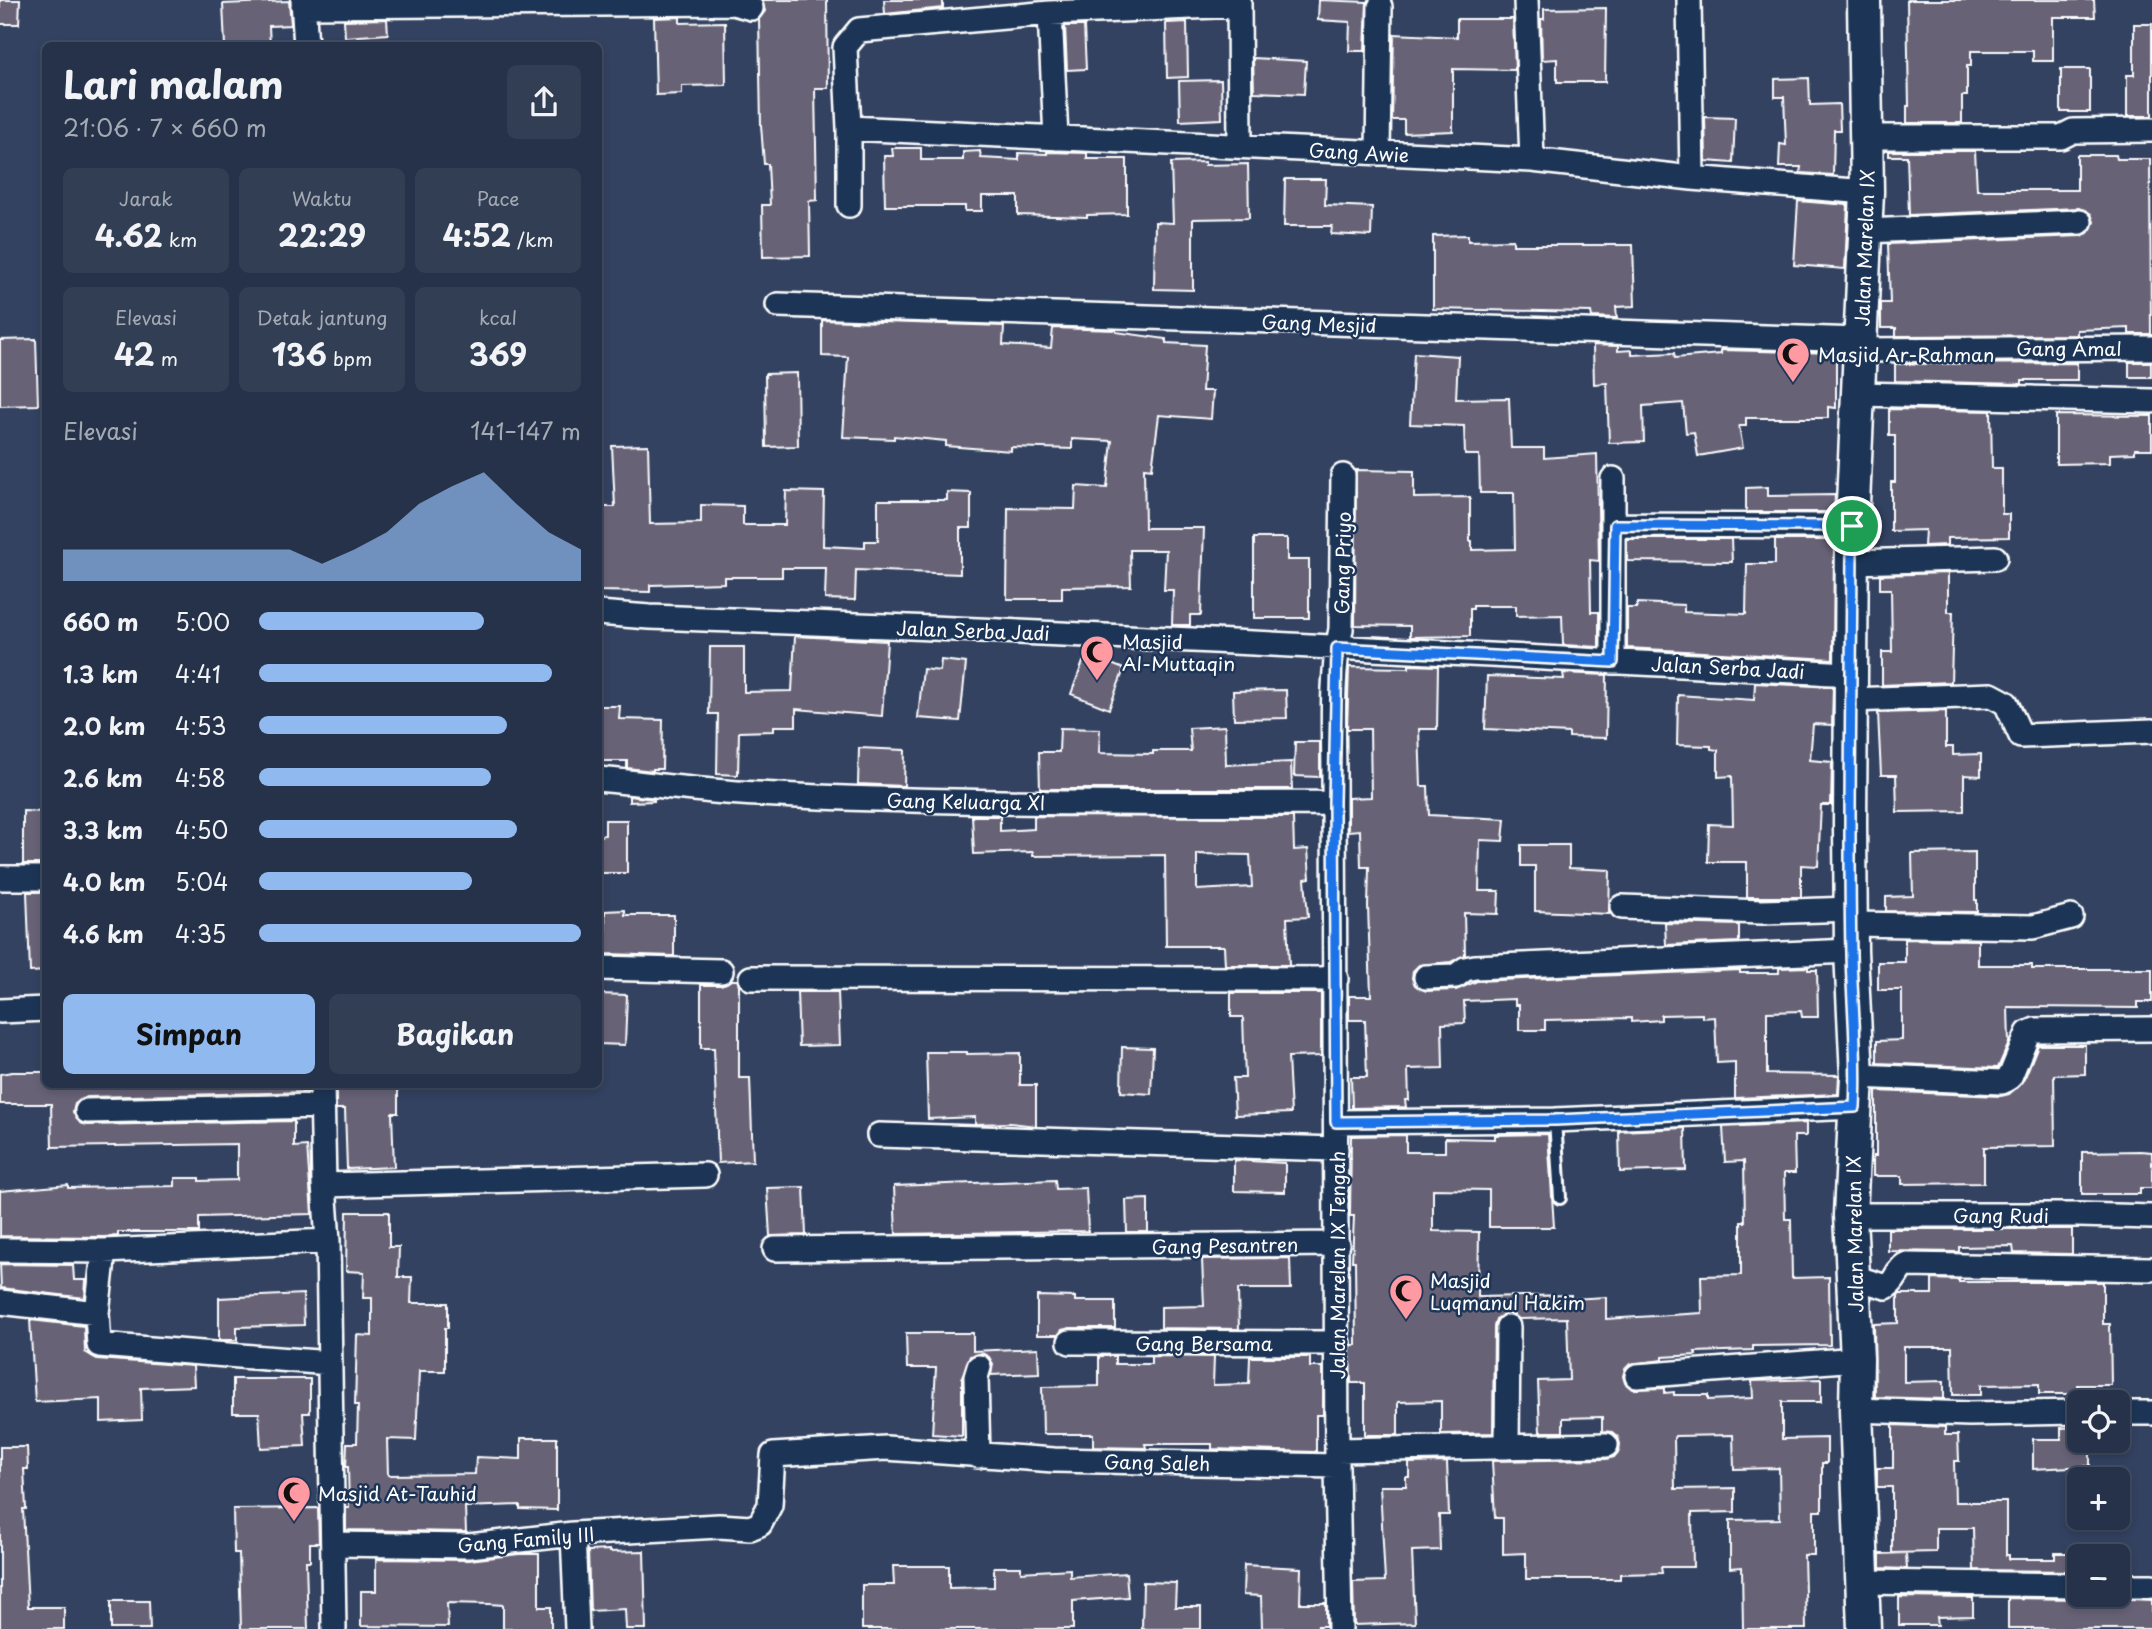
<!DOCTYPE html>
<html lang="id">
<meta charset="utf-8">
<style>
:root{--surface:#263249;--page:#323e53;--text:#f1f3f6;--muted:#a4aab4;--line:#424d61;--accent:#90b9f0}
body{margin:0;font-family:"Playpen Sans",sans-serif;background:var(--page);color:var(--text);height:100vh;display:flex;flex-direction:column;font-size:26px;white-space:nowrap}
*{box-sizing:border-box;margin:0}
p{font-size:23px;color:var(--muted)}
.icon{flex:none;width:38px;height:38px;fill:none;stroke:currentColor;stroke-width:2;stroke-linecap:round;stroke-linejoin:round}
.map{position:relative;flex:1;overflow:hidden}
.side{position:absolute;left:42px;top:42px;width:560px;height:1046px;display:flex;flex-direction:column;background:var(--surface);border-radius:10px;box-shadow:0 4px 10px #0003,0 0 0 2px var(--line)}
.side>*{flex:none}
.tools{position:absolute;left:2067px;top:1390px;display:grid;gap:14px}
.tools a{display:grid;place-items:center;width:63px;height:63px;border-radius:10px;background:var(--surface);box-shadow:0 4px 10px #0003,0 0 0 2px var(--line);font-size:35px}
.pin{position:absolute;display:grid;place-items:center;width:60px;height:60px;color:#fff;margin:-30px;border:4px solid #fff;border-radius:50%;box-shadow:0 2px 7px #0007}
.round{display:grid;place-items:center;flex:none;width:74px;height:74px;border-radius:10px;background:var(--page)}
.overview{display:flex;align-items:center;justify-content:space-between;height:119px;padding:0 21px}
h1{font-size:38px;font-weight:700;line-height:52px}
.metrics{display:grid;grid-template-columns:repeat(3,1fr);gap:10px;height:119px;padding:7px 21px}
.metrics div{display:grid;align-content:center;border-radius:10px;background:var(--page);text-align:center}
.metrics b{font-size:30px;font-weight:700}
.metrics small{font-size:19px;font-weight:400}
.metrics p{font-size:19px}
.chart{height:196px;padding:14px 21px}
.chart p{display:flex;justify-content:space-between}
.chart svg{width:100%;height:126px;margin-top:7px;fill:var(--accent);opacity:.7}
.primary-button{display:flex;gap:14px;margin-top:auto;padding:14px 21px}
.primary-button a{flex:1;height:80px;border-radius:10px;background:var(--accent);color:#111;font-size:28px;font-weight:700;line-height:80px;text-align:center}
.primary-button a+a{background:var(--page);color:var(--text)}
ul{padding:0 21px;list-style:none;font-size:23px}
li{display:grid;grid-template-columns:112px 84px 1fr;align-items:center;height:52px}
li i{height:18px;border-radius:9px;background:var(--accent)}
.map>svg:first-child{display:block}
.building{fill:#676277;stroke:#fff;stroke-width:2;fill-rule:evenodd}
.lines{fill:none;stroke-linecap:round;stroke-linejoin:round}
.service-casing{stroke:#fff;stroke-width:16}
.minor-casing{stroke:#fff;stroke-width:28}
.secondary-casing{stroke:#fff;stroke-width:37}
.service{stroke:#1d3557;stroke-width:10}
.minor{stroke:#1d3557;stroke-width:23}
.secondary{stroke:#1d3557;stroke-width:32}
.route-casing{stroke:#fff;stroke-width:14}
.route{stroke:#1a73e8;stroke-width:9}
.labels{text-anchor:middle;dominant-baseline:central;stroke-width:5;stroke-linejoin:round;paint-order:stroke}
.street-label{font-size:19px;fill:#fff;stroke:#1d3557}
.poi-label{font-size:19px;fill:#fff;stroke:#1d3557;text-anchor:start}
</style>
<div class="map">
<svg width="2152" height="1629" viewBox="0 0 2152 1629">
<rect width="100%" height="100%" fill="#334261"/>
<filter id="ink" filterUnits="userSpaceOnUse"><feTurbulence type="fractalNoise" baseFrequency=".0143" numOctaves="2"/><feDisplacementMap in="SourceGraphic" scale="14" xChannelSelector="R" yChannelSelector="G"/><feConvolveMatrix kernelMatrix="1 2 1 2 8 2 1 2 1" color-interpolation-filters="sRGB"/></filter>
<g filter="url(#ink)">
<!-- building -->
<path class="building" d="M0,0H20L19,24H0Z
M762,0H827L828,88H815L817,200L809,201L810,256L763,257L762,205H770L768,164H764L761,125L759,19L765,11Z
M884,0H943V8L885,14Z
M1319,0L1367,2L1365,51H1349L1350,22L1318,20Z
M1907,0H2094L2095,17H2053V61H2033V51H1971V66H1967V96H1962V123H1907V106H1909Z
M289,1L291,25L269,26L270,46H225L223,4Z
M1606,8L1605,82H1557V59L1542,60L1541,19H1544V9Z
M680,17V23L725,22L726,85L682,86V94L656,95L654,18Z
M387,19L388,34L345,37L344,20Z
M1457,19H1513L1515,70L1453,69V131L1404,133V120H1392L1394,34L1457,37Z
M1187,22L1188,77L1167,78L1166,23Z
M2134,24H2152V116H2127V75H2134Z
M1065,26H1084L1086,69L1067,70Z
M1253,58L1306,61L1304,94L1254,92Z
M2061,69H2090V112H2061Z
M1809,78L1810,105L1839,104L1840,130H1834L1833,175L1800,173L1801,167H1779L1780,144L1786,145L1784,97H1775V79Z
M1221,80L1222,119L1180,121L1179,81Z
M1705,117L1735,118L1733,163L1706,161Z
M892,148H921V160H963V152L980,151L981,158L1019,160V153L1047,154V152L1087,153V159H1127V214L1087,215V217L1018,215V196H982V211H965V206H885L884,156H893Z
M1889,151H1975L1977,190H2077V155H2116L2117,159H2150L2151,334H2129V328L2077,330V335L1896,336V328H1881V303H1890L1888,244L2081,236L2088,233L2094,222L2091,214L2079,208L1909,215L1907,156H1889Z
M1205,162V165L1248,164L1249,218L1193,219V290L1154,289L1155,222L1173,223L1171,163Z
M1285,179H1326L1325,205L1372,207L1371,236L1331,234L1332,226H1284Z
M1798,201L1848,205L1845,269L1794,265Z
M1468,235V241L1513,240V245H1633L1635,306L1616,307L1617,318L1592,317L1591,312L1433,309V236Z
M822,320L1004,326L1003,345L1051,348L1053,328L1116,330V332L1166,339V343L1205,345L1202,391H1213L1211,419L1159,415L1152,469L1144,468L1145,528H1204L1201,615H1190V625H1172L1173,590H1164L1166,550H1130L1131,586L1062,587V599H1007L1008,508L1075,509L1076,486L1107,488L1112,441L1072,439V449L1011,447V451L946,446V441L894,436V439L843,437L848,357L822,356Z
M36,339L38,405L0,406V340Z
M1593,345L1618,346V351L1632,350V355L1674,353L1675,358L1721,354V350L1836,353V408L1828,407V418H1746V426H1739L1743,448L1698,456L1694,432L1686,433L1683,403L1643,406L1644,442L1609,443L1607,383L1594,384Z
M1414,353L1458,356L1456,399L1509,398L1511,448H1544V458L1597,454L1599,561L1590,560L1591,612H1599V647L1563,645L1562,615L1516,616V606H1473V609H1470V636L1410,637V626L1355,625L1356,470L1414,471V498L1470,497V541H1472V550L1515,549L1514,493H1480L1479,455H1465L1464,426L1410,424Z
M2129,362H2151V377H2129Z
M2077,363V380H2022V384L1895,381V364Z
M797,373L798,446L766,447L765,374Z
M1889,409L1991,411L1992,468H2002V514H2009V537L1947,538V545L1924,546L1925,530L1891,531V482H1895V436H1889Z
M2056,415L2152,416V449H2135V453L2110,454V463L2056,464Z
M648,445L650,524L701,523V505L743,506V525H785L786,491L824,492L823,546L865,548V541H878V500H947V492L971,493V528H960V574L856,570L855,600L825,599L826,568H782V577H724V583L650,585V592L598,591V507H615L612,446Z
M1768,487V496L1835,495L1834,512H1746V488Z
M1254,538H1287V560H1309V618H1254Z
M1627,539H1731L1732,562L1627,561Z
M1775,540H1834L1833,659L1627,648V608H1637V603L1684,605V612L1746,614L1747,564H1775Z
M1948,573V612H1953L1951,682L1882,685V652H1892L1891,589H1880V575Z
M795,636L887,641L882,716L796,709V726H774V731L739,732L738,775L717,774L718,714H709L710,647H744V692L792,691Z
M1086,654L1124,669L1109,709L1071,694Z
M941,660L966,663L960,721L918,718L923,669L940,671Z
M1409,665L1438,666L1437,729H1419L1421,786H1428L1429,815L1505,819L1503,841L1480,840L1479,891H1499L1498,914L1464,913L1465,955L1451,962L1419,965L1413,971L1412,978L1415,985L1426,991L1456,990L1477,981L1740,970V973H1779V968L1808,967V970H1817L1818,1017H1802L1801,1011L1767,1012V1074L1839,1075L1838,1094L1735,1098V1062L1717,1063L1715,1017L1702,1018V1014L1661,1015V1020L1631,1022V1018L1545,1020V1030H1519V1005H1515V999L1464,1001L1465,1023L1442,1024L1443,1068L1408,1069L1409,1100H1405L1406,1107L1352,1108L1351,1077H1367L1365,1020H1349V996H1371L1368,906L1369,867H1361L1360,830L1348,831V798L1371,797L1370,729H1347L1349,667L1409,668Z
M1563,673L1607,675L1606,738L1569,737V733L1485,729L1487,676L1564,679Z
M1755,683L1833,687L1832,725L1813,724L1810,760L1832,762L1831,805H1821L1818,866L1801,865V897H1747V862H1708L1709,824L1733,825L1732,776L1718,777V750L1711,749V746L1677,745L1678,695L1754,700Z
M1286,690L1287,718L1234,719L1233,691Z
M598,706H620L619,719L663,720L662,769H653V771L627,768V761H598Z
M1946,711V747H1953V755L1981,754V776L1964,775V811L1897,812L1896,775H1881L1878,713Z
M1225,726L1226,765L1291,762L1292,789H1040L1039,752H1059L1060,728L1100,729L1099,753L1153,754V751H1191L1189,728Z
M1295,742H1320V777L1294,776Z
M859,748L905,750L904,786L858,784Z
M629,796L654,799V801L629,802Z
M23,811L46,812V864H23Z
M972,816H1000V831L1034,829V816L1293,817L1294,850L1308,849L1310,878L1305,879L1308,917L1287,918L1289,965H1225L1224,946H1166L1165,855L1033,856V852L974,854ZM1197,854L1250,855L1252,887L1197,890Z
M605,820H627V873H598V836L605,835Z
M1521,845H1569V868L1610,870L1609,914L1535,911V866H1521Z
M1975,852V900H1977V912L1886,911V897L1913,896L1912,853Z
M27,892H46V971L30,972Z
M625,910V915H674V956L606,954L605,911Z
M1665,923L1739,925V942L1666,945Z
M1905,939L1978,940V965H2032V969H2152V1002H2138V1008L2008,1007L2009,1043L1998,1068L1877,1063V1041L1902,1040V990H1878V962H1905Z
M731,980H737L739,985V1078H750L753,1161L718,1163L714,1048H701V985H721Z
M797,992H838L840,1045L799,1046Z
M1231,993H1321V1056L1288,1057L1291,1113L1235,1115L1233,1078H1245L1243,1017H1231Z
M598,994L627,995L625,1045L598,1044Z
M2038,1045H2085V1074L2054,1075L2055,1146L1984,1147V1183L1902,1184V1176H1873V1156H1876V1091L2001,1096L2009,1094L2023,1082Z
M1122,1047L1153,1048L1151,1094L1121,1092Z
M926,1052H967V1054L1020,1053V1085H1036V1126L1010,1123L975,1124V1117L928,1119Z
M12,1072H46V1085H308V1092L87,1097L75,1104L73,1112L80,1123L87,1125L294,1121V1147L307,1146L312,1214L199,1217V1232H118V1236L104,1237L0,1236V1191L68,1185V1188L175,1186V1178H199V1181L237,1180V1144L52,1147L51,1104H0V1074Z
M336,1085H398V1113H392L394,1167L347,1169L345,1109H336Z
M1806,1123V1136H1794L1795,1173H1784L1785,1219H1791L1792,1278L1829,1277L1830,1345L1753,1346V1350L1695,1352L1696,1355L1663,1357V1360L1630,1364L1625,1369L1623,1376L1625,1383L1632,1389L1665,1388V1393L1674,1392V1395H1708V1400L1753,1398L1752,1381L1821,1379V1402H1782V1439L1827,1438V1463H1822V1511H1814V1555H1804L1806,1629H1743L1742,1567L1730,1568V1520L1780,1519L1779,1468L1734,1469L1733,1435L1675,1436L1674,1438L1675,1489L1735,1488V1512L1692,1513L1693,1567H1661L1662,1573L1620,1574V1579H1526V1553L1503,1554V1518H1495L1492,1461L1606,1459L1614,1457L1619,1451L1620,1444L1618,1437L1612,1432L1602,1431V1417L1563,1418V1432H1540L1538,1381L1569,1380L1567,1318L1519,1319L1514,1315L1507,1313L1496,1319L1494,1327L1493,1433L1441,1434V1401L1398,1402V1435H1365V1383H1351L1350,1349L1352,1345H1356L1355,1261H1352L1354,1216H1350L1351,1136L1406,1135V1152H1445V1138L1495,1139V1135L1548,1134L1554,1227H1489V1190L1433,1189V1231L1479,1232L1478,1297L1571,1295V1299L1606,1297V1319L1702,1313L1701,1276L1741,1275V1222H1745L1744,1161L1725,1162L1723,1127Z
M1685,1128L1686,1170L1620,1172L1619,1131Z
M2140,1151L2152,1152V1188H2140V1194H2082V1152Z
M1234,1160L1285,1163V1192L1234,1191Z
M1055,1180L1056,1189L1086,1188L1088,1231L896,1234L894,1186Z
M804,1187L806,1235L770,1236L767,1188Z
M1148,1199V1232H1127L1126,1200Z
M347,1212H389V1247H399L398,1277H412L411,1303H448V1328H445V1371H419L416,1440L387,1439L388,1475L475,1474L476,1457L521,1459V1438H557V1510L520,1509V1505L465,1507L466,1532L346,1530V1508H349L348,1467H346L347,1443H357L358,1405H355L357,1335L372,1336V1298H363L364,1272L346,1271Z
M1888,1229H2072V1254L2014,1253L2013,1246L1959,1247V1252L1888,1251Z
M1290,1258L1291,1289H1238L1239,1329L1161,1328V1307L1204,1306L1202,1259Z
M0,1264L73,1265L74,1280H86L85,1298L1,1288Z
M1932,1279L1959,1280V1282H2103V1324H2110L2111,1385H2078V1394H2039V1384L1981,1385V1395H1953L1952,1347H1904V1382L1944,1381V1399L1875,1397L1874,1324L1898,1323V1296L1900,1294H1932Z
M303,1294L304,1325L237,1327V1340H219V1298Z
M1037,1296L1075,1297V1301H1115V1328H1070L1062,1330L1058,1335H1037Z
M30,1320L84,1326L85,1352L97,1359L193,1366L194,1386L141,1388L142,1420L101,1422V1399L35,1402Z
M906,1333H973V1351L1038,1348L1039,1373L991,1375L993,1364L989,1357L982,1353L970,1356L962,1377V1436L932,1434L936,1368H907Z
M1099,1356H1115V1364H1151V1356L1214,1357L1213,1385L1249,1384L1250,1357H1310V1367H1323V1415H1316V1452L1212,1449V1444H1145L1146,1448L1093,1447V1434H1043L1042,1387L1099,1386Z
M233,1379H310V1413H303L305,1446L261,1448L259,1413H233Z
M1893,1425L1945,1427V1435H1958L1959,1461H1954L1955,1502H2006V1555H2009V1559H2055V1553H2079V1571L1974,1570L1973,1528H1936V1552L1892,1553V1487H1877V1468H1893Z
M2079,1427V1440H2090V1466L2033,1469V1439H2061V1428Z
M0,1447H27L28,1469H24L26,1509H23L28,1607H64V1629H0Z
M1447,1462L1449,1515H1439L1440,1550L1412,1551L1415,1623L1354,1625L1353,1582L1385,1581L1380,1486H1406V1477H1409V1463Z
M318,1508L319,1543H310V1561H306L308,1629H241L239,1553H234L233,1509Z
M609,1550V1552L644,1551L646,1629H626L625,1609L590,1611L588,1551Z
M1906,1553L1907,1569L1880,1568V1554Z
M519,1554H539V1607H551V1629H503V1605L489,1604L447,1603L448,1627L361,1626V1591H376V1559L469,1560Z
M1244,1565L1301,1568L1300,1603H1326V1626H1318V1628H1262L1261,1596L1243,1595Z
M893,1566H949V1588L994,1587V1567H1021V1572L1070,1569V1577L1126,1573L1128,1597L1073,1601V1629H862V1585H894Z
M1143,1582L1176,1583L1175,1607H1201V1629H1142Z
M1899,1597L1973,1598V1616L1937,1617L1938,1625H1899Z
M2087,1597L2152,1600V1629H2008V1598L2079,1599Z
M111,1601H149L150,1629H111Z"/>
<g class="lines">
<!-- service casing -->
<g class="service-casing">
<path id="service" d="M1555,1120L1560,1198"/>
</g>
<!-- minor casing -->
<g class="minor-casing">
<path id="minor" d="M303,0L306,46
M1239,0L1240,146
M1526,0L1532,160
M1689,0L1692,178
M303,6L733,3L751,8
M1050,13L1056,138
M849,128L1532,160L1692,178L1867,192
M1867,137H2061L2073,131L2152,130
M1378,153L1380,7
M849,205V128L845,47L859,30L1050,13L1239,5
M1865,231L2080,222
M778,305L1860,340
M1860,350L2152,348
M1859,394L2152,401
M1613,479V662
M1614,525L1852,526
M1852,562L1995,558
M598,613L649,617C1050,631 1450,653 1851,674
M1850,700L1991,695L2006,703L2021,736L2152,731
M598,779C651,784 704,792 757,794C949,804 1142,804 1334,803
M0,878H46
M1622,907L1762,912L1852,909
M1852,924L2033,927L2071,917
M598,968L721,971
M1426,977L1456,976L1465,969L1475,967L1851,951
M751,978L1336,979
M0,1011L46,1009
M1857,1076L2002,1082L2010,1077L2028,1033L2035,1030L2152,1029
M322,1085L324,1185L328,1241L334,1629
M87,1111L323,1106
M1336,1122L1555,1120L1855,1107
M879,1135L1336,1149
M324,1185L705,1175
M1850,1215H2078L2152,1217
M775,1249L1337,1244
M0,1250L104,1251L328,1241
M104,1251L97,1313L99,1345L330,1363
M1853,1277L1886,1287C1896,1282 1896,1271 1905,1265L2152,1269
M0,1302L97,1313
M1070,1342L1338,1343
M1637,1376L1857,1359
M1856,1410L1969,1414L2079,1412
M2118,1413H2152
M1507,1447L1508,1327
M1337,1450L1606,1445
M978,1456L976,1377L979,1367
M573,1534L577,1629
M333,1544L469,1546L573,1534L719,1526L750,1528L760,1524L770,1505L773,1455L886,1448L1054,1460L1337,1466
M1862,1582L2079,1585
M2118,1586H2152
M1340,1629L1337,1466L1334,803C1335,747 1329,683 1341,629L1343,476"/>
</g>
<!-- secondary casing -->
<g class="secondary-casing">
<path id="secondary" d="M1864,1629L1856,1410L1857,1359L1850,1215L1857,1076L1851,951L1850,823L1852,526L1867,192L1864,0"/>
</g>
<!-- service -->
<use href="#service" class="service"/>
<!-- minor -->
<use href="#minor" class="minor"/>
<!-- secondary -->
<use href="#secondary" class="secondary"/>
</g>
</g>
<g class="lines" filter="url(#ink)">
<!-- route casing -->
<g class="route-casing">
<path id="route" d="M1615,525L1852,526C1852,668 1848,811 1851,953C1852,1004 1858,1055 1855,1107L1555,1120L1336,1122L1334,803L1337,648L1613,662Z"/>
</g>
<!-- route -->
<use href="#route" class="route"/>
</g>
<!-- icons -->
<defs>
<g id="mosque-pin" transform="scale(1.75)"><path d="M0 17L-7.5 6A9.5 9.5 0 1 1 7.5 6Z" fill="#ff9aa2" stroke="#1d3557"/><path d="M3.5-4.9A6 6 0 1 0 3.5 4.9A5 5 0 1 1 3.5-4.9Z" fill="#111"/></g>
</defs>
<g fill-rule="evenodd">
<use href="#mosque-pin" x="1793" y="354"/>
<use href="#mosque-pin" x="1097" y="652"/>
<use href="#mosque-pin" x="1406" y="1291"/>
<use href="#mosque-pin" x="294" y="1493"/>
</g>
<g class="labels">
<!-- street labels -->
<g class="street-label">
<text transform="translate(1359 152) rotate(3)">Gang Awie</text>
<text transform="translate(1864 248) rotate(-88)">Jalan Marelan IX</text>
<text transform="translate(1319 323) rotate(2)">Gang Mesjid</text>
<text x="2069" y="348">Gang Amal</text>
<text transform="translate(1342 563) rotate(-89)">Gang Priyo</text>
<text transform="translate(973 630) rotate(2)">Jalan Serba Jadi</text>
<text transform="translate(1728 667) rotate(3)">Jalan Serba Jadi</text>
<text transform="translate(966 801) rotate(1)">Gang Keluarga XI</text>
<text x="2001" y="1215">Gang Rudi</text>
<text transform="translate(1854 1234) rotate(-91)">Jalan Marelan IX</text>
<text transform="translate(1225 1245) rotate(-1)">Gang Pesantren</text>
<text transform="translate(1337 1265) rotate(-90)">Jalan Marelan IX Tengah</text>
<text x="1204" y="1343">Gang Bersama</text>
<text transform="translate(1157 1462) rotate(1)">Gang Saleh</text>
<text transform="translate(526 1539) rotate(-5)">Gang Family III</text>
</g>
<!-- poi labels -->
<g class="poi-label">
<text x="1818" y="354">Masjid Ar-Rahman</text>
<text x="1122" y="641">Masjid<tspan x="1122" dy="22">Al-Muttaqin</tspan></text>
<text x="1430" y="1280">Masjid<tspan x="1430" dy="22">Luqmanul Hakim</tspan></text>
<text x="318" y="1493">Masjid At-Tauhid</text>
</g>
</g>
</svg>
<div class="tools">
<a><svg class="icon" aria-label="locate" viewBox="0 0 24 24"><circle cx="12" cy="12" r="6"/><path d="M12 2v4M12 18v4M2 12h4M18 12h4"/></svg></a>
<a>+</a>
<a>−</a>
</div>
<div class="pin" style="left:1852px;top:526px;background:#1e9e55"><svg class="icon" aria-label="arrive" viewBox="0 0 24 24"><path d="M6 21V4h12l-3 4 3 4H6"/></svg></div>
<section class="side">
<div class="overview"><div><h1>Lari malam</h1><p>21:06 · 7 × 660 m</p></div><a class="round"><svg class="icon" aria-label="share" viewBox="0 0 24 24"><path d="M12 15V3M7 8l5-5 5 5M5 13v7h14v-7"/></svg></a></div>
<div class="metrics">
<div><p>Jarak</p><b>4.62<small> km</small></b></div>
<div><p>Waktu</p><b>22:29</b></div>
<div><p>Pace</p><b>4:52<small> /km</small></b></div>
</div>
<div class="metrics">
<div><p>Elevasi</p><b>42<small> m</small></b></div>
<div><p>Detak jantung</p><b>136<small> bpm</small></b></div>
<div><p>kcal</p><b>369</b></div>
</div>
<div class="chart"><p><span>Elevasi</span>141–147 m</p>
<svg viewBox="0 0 160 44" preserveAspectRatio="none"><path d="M0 44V33L10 33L20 33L30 33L40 33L50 33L60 33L70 33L80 38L90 33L100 27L110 17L120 11L130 6L140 17L150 27L160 33V44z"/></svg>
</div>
<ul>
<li><b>660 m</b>5:00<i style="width:70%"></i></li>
<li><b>1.3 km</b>4:41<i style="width:91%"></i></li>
<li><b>2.0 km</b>4:53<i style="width:77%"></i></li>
<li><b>2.6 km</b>4:58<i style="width:72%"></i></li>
<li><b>3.3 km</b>4:50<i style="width:80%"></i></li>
<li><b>4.0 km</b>5:04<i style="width:66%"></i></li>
<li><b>4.6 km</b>4:35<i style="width:100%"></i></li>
</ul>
<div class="primary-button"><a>Simpan</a><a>Bagikan</a></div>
</section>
</div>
